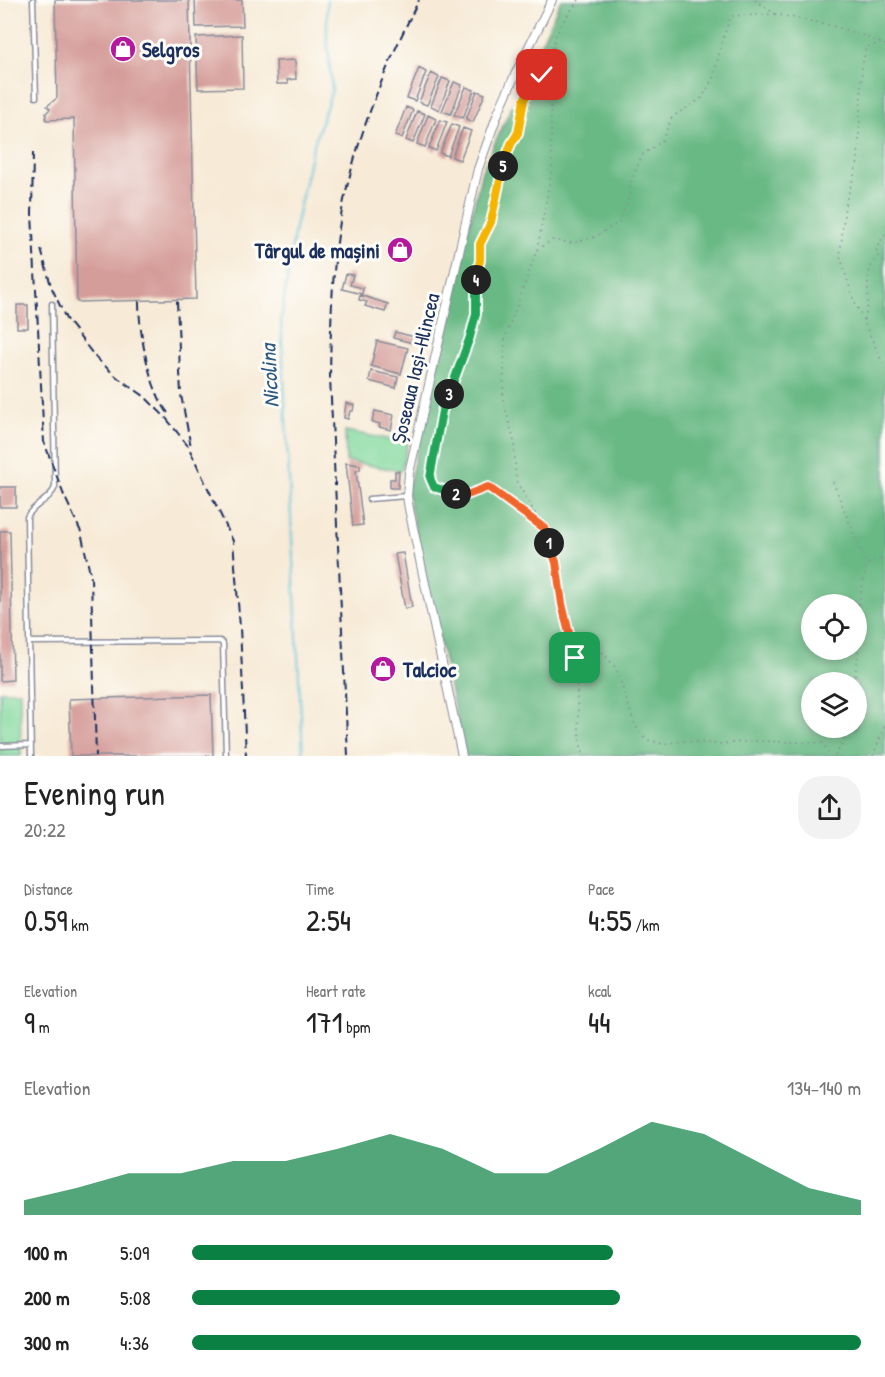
<!DOCTYPE html>
<meta charset="utf-8">
<style>
:root{--surface:#fff;--page:#f2f2f2;--text:#222;--muted:#767676;--accent:#0b8043}
body{margin:0;font-family:"Patrick Hand",sans-serif;background:var(--page);color:var(--text);height:100vh;display:flex;flex-direction:column;font-size:22px;white-space:nowrap}
*{box-sizing:border-box;margin:0}
p{font-size:20px;color:var(--muted)}
.icon{flex:none;width:33px;height:33px;fill:none;stroke:currentColor;stroke-width:2;stroke-linecap:round;stroke-linejoin:round}
.map{position:relative;height:756px;overflow:hidden}
.drawer{display:flex;flex-direction:column;background:var(--surface);flex:1}
.drawer>*{flex:none}
.controls{position:absolute;left:801px;top:594px;display:grid;gap:12px}
.controls a{display:grid;place-items:center;width:66px;height:66px;border-radius:50%;background:var(--surface);box-shadow:0 3px 9px #0003;font-size:30px}
.pin{position:absolute;display:grid;place-items:center;width:51px;height:51px;color:#fff;margin:-26px;border-radius:12px;box-shadow:0 3px 9px #0006}
.km{position:absolute;width:30px;height:30px;margin:-15px;border-radius:50%;background:#222;color:#fff;font-size:16px;line-height:30px;text-align:center}
.round{display:grid;place-items:center;flex:none;width:63px;height:63px;border-radius:24px;background:var(--page)}
.head{display:flex;align-items:center;justify-content:space-between;height:102px;padding:0 24px}
h1{font-size:33px;font-weight:600;line-height:45px}
.figures{display:grid;grid-template-columns:repeat(3,1fr);gap:9px;height:102px;padding:6px 24px}
.figures div{display:grid;align-content:center}
.figures b{font-size:30px;font-weight:600}
.figures small{font-size:16px;font-weight:400}
.figures p{font-size:16px}
.chart{height:168px;padding:12px 24px}
.chart p{display:flex;justify-content:space-between}
.chart svg{width:100%;height:108px;margin-top:6px;fill:var(--accent);opacity:.7}
ul{padding:0 24px;list-style:none;font-size:20px}
li{display:grid;grid-template-columns:96px 72px 1fr;align-items:center;height:45px}
li i{height:15px;border-radius:8px;background:var(--accent)}
.map>svg:first-child{display:block}
.green{fill:#82d99d;stroke:#4e847e;stroke-width:1.5}
.forest{fill:#69b984;stroke:#427471;stroke-width:1.5;fill-rule:evenodd}
.lines{fill:none;stroke-linecap:round;stroke-linejoin:round}
.stream{stroke:#5bc1d9;stroke-width:2}
.building{fill:#d59d9a}
.lane-casing{stroke:#898c9a;stroke-width:7}
.street-casing{stroke:#898c9a;stroke-width:10}
.path{stroke:#898c9a;stroke-width:1.5;stroke-dasharray:1.5 4.5;stroke-linecap:butt}
.lane{stroke:#fff;stroke-width:4}
.street{stroke:#fff;stroke-width:8}
.rail{stroke:#1b2f5e;stroke-width:2;stroke-dasharray:9 4.5;stroke-linecap:butt}
.split-1-casing{stroke:#fff;stroke-width:12}
.split-2-casing{stroke:#fff;stroke-width:12}
.split-3-casing{stroke:#fff;stroke-width:12}
.split-4-casing{stroke:#fff;stroke-width:12}
.split-5-casing{stroke:#fff;stroke-width:12}
.split-6-casing{stroke:#fff;stroke-width:12}
.split-1{stroke:#f0652b;stroke-width:8}
.split-2{stroke:#f0652b;stroke-width:8}
.split-3{stroke:#22a559;stroke-width:8}
.split-4{stroke:#22a559;stroke-width:8}
.split-5{stroke:#f5b400;stroke-width:8}
.split-6{stroke:#f5b400;stroke-width:8}
.labels{text-anchor:middle;dominant-baseline:central;stroke-width:6;stroke-linejoin:round;paint-order:stroke}
.poi-label{font-size:21px;font-weight:bold;fill:#1b2f5e;stroke:#fdfcf7;text-anchor:start}
.street-label{font-size:21px;fill:#1b2f5e;stroke:#fdfcf7}
.water-label{font-size:22px;font-style:italic;fill:#2e5b83;stroke:#fdfcf7}
</style>
<div class="map">
<svg width="885" height="756" viewBox="0 0 885 756">
<rect width="100%" height="100%" fill="#fdfcf7"/>
<filter id="ink" filterUnits="userSpaceOnUse"><feTurbulence type="fractalNoise" baseFrequency=".0167" numOctaves="2"/><feDisplacementMap in="SourceGraphic" scale="12" xChannelSelector="R" yChannelSelector="G"/><feConvolveMatrix kernelMatrix="1 2 1 2 8 2 1 2 1" color-interpolation-filters="sRGB"/></filter>
<filter id="wash" filterUnits="userSpaceOnUse"><feTurbulence type="fractalNoise" baseFrequency=".008" numOctaves="4" result="noise"/><feDisplacementMap in="SourceGraphic" scale="24" xChannelSelector="R" yChannelSelector="G"/><feGaussianBlur stdDeviation="1.35" result="paint"/><feColorMatrix in="noise" values="0 0 0 0 0 0 0 0 0 0 0 0 0 0 0 0 0 1.4 0 .05"/><feComposite in="paint" operator="in"/></filter>
<g filter="url(#wash)">
<rect width="100%" height="100%" fill="#f7ead6"/>
<!-- green -->
<path class="green" d="M345,431L408,443L401,471L346,461Z
M0,691H20L21,756H0Z"/>
<!-- forest -->
<path class="forest" d="M561,0H885V756H465L407,492L482,171ZM812,604H856V650H812ZM812,682H856V728H812Z"/>
<g class="lines">
<!-- stream -->
<path class="stream" d="M303,756L281,320L295,228L312,150L332,90L327,37V0"/>
</g>
<g id="blocks">
<!-- building -->
<path class="building" d="M55,0H189L196,299L77,302L74,119L46,120V113L50,109L47,106L57,98Z
M195,0H242L243,26L196,27Z
M242,35L243,88L198,89L196,37Z
M295,60L296,79L287,80L288,84H277L276,61Z
M419,68L426,72L415,101L407,98Z
M431,73L439,77L427,105L419,102Z
M442,78L450,81L439,110L431,106Z
M454,82L462,85L451,114L442,111Z
M466,87L474,90L463,118L454,115Z
M477,91L485,94L473,122L466,119Z
M406,107L413,110L402,138L395,136Z
M417,111L425,114L413,143L406,140Z
M428,115L436,119L425,147L417,144Z
M440,120L447,122L436,151L429,148Z
M452,124L459,127L448,156L440,153Z
M463,128L471,131L460,160L452,157Z
M346,274L353,275L350,285L363,288L362,294L342,289Z
M360,295L388,304L385,312L365,306L367,302L359,300Z
M17,305H28V328H17Z
M395,332L419,338L417,344L393,338Z
M377,341L408,348L401,374L371,366Z
M371,371L398,377L396,388L369,381Z
M346,403L354,405L353,411H350L348,419L344,418Z
M375,411L394,415L391,430L379,427L380,424L372,422Z
M346,463L360,465V470L356,471L363,525L353,526Z
M395,471H399L398,488H390V479H395Z
M0,487H16V507H0Z
M0,531H10L13,680L0,681Z
M403,553L412,607L405,609L395,554Z
M211,695L213,756H71L69,699Z"/>
</g>
</g>
<g filter="url(#ink)">
<use href="#blocks" fill-opacity="0" stroke="#898c9a" stroke-width="1.5"/>
<g class="lines">
<!-- lane casing -->
<g class="lane-casing">
<path id="lane" d="M33,0L36,97
M369,499L406,496
M29,642L220,641L223,644L226,756
M0,746L31,745
M31,756L27,517C33,504 51,500 55,487L52,304"/>
</g>
<!-- street casing -->
<g class="street-casing">
<path id="street" d="M462,756L409,509L407,496L409,473L478,169L498,113L515,75L552,0"/>
</g>
<!-- path -->
<path class="path" d="M755,0L775,14L829,25L860,34L885,45
M881,43L866,47L862,67L858,162L845,205L840,256L853,298L885,368
M549,64L552,169L537,250L505,338L503,399L514,441L516,481L544,528L556,562L562,604L575,658L578,715L580,743L584,756
M537,250L552,240L573,243L595,237L619,222L628,201L631,182L642,155L662,141L672,117L702,98L713,78L724,35L731,16L775,14
M864,320C866,313 868,306 868,299C868,284 866,268 878,256L876,249L885,234
M833,482L866,564
M543,528L488,487C459,498 462,493 434,487L430,478L442,411L470,337L476,314L480,244L491,222L501,174L511,144L518,133L524,100L531,85L542,75L549,64L556,34L566,17L579,0
M568,628L598,647L616,668L635,725L645,739L663,744L682,741L719,744L755,741L823,743L830,756
M854,682L860,641L859,603L867,564L885,558
M835,756L846,738L847,728
M873,756L885,725"/>
<!-- lane -->
<use href="#lane" class="lane"/>
<!-- street -->
<use href="#street" class="street"/>
<!-- rail -->
<path class="rail" d="M33,153L32,214L44,442L63,493L81,532L91,578L96,756
M41,249L51,286L66,319L96,358L118,378L144,396L166,418L188,446L233,541L240,627L246,756
M139,301C139,333 149,388 168,413
M177,301L181,395L191,447
M348,756L330,378C331,313 332,246 348,183C364,119 389,59 419,0"/>
</g>
</g>
<g class="lines" filter="url(#ink)">
<!-- split-1 casing -->
<g class="split-1-casing">
<path id="split-1" d="M549,543L556,562L562,604L575,658"/>
</g>
<!-- split-2 casing -->
<g class="split-2-casing">
<path id="split-2" d="M456,494L467,495L488,487L544,528L549,543"/>
</g>
<!-- split-3 casing -->
<g class="split-3-casing">
<path id="split-3" d="M449,394L442,411L430,478L434,487L456,494"/>
</g>
<!-- split-4 casing -->
<g class="split-4-casing">
<path id="split-4" d="M449,394L470,337L476,314V280"/>
</g>
<!-- split-5 casing -->
<g class="split-5-casing">
<path id="split-5" d="M476,280L480,260V244L491,222L503,166"/>
</g>
<!-- split-6 casing -->
<g class="split-6-casing">
<path id="split-6" d="M503,166L511,144L518,133L524,100L531,85L542,75"/>
</g>
<!-- split-1 -->
<use href="#split-1" class="split-1"/>
<!-- split-2 -->
<use href="#split-2" class="split-2"/>
<!-- split-3 -->
<use href="#split-3" class="split-3"/>
<!-- split-4 -->
<use href="#split-4" class="split-4"/>
<!-- split-5 -->
<use href="#split-5" class="split-5"/>
<!-- split-6 -->
<use href="#split-6" class="split-6"/>
</g>
<!-- icons -->
<defs>
<g id="shop-disc" transform="scale(1.35)"><circle r="9.5" fill="#b5179e" stroke="#fdfcf7"/><path d="M-5-2.5h2.3a2.7 3.5 0 0 1 5.4 0H5L5.5 6h-11ZM-1.5-2.5h3a1.5 2.3 0 0 0-3 0Z" fill="#fff"/></g>
</defs>
<g fill-rule="evenodd">
<use href="#shop-disc" x="123" y="49"/>
<use href="#shop-disc" x="400" y="250"/>
<use href="#shop-disc" x="383" y="669"/>
</g>
<g class="labels">
<!-- poi labels -->
<g class="poi-label">
<text x="142" y="49">Selgros</text>
<text x="380" y="250" text-anchor="end">Târgul de mașini</text>
<text x="403" y="669">Talcioc</text>
</g>
<!-- street labels -->
<g class="street-label">
<text transform="translate(415 368) rotate(-77)">Șoseaua Iași-Hlincea</text>
</g>
<!-- water labels -->
<g class="water-label">
<text transform="translate(269 376) rotate(-93)">Nicolina</text>
</g>
</g>
</svg>
<div class="controls">
<a><svg class="icon" aria-label="locate" viewBox="0 0 24 24"><circle cx="12" cy="12" r="6"/><path d="M12 2v4M12 18v4M2 12h4M18 12h4"/></svg></a>
<a><svg class="icon" aria-label="layers" viewBox="0 0 24 24"><path d="M12 4l9 5-9 5-9-5zM3 14l9 5 9-5"/></svg></a>
</div>
<div class="pin" style="left:575px;top:658px;background:#1e9e55"><svg class="icon" aria-label="arrive" viewBox="0 0 24 24"><path d="M6 21V4h12l-3 4 3 4H6"/></svg></div>
<div class="pin" style="left:542px;top:75px;background:#d93025"><svg class="icon" aria-label="check" viewBox="0 0 24 24"><path d="M5 12l5 5 9-10"/></svg></div>
<b class="km" style="left:549px;top:543px">1</b>
<b class="km" style="left:456px;top:494px">2</b>
<b class="km" style="left:449px;top:394px">3</b>
<b class="km" style="left:476px;top:280px">4</b>
<b class="km" style="left:503px;top:166px">5</b>
</div>
<section class="drawer">
<div class="head"><div><h1>Evening run</h1><p>20:22</p></div><a class="round"><svg class="icon" aria-label="share" viewBox="0 0 24 24"><path d="M12 15V3M7 8l5-5 5 5M5 13v7h14v-7"/></svg></a></div>
<div class="figures">
<div><p>Distance</p><b>0.59<small> km</small></b></div>
<div><p>Time</p><b>2:54</b></div>
<div><p>Pace</p><b>4:55<small> /km</small></b></div>
</div>
<div class="figures">
<div><p>Elevation</p><b>9<small> m</small></b></div>
<div><p>Heart rate</p><b>171<small> bpm</small></b></div>
<div><p>kcal</p><b>44</b></div>
</div>
<div class="chart"><p><span>Elevation</span>134–140 m</p>
<svg viewBox="0 0 160 44" preserveAspectRatio="none"><path d="M0 44V38L10 33L20 27L30 27L40 22L50 22L60 17L70 11L80 17L90 27L100 27L110 17L120 6L130 11L140 22L150 33L160 38V44z"/></svg>
</div>
<ul>
<li><b>100 m</b>5:09<i style="width:63%"></i></li>
<li><b>200 m</b>5:08<i style="width:64%"></i></li>
<li><b>300 m</b>4:36<i style="width:100%"></i></li>
</ul>
</section>
